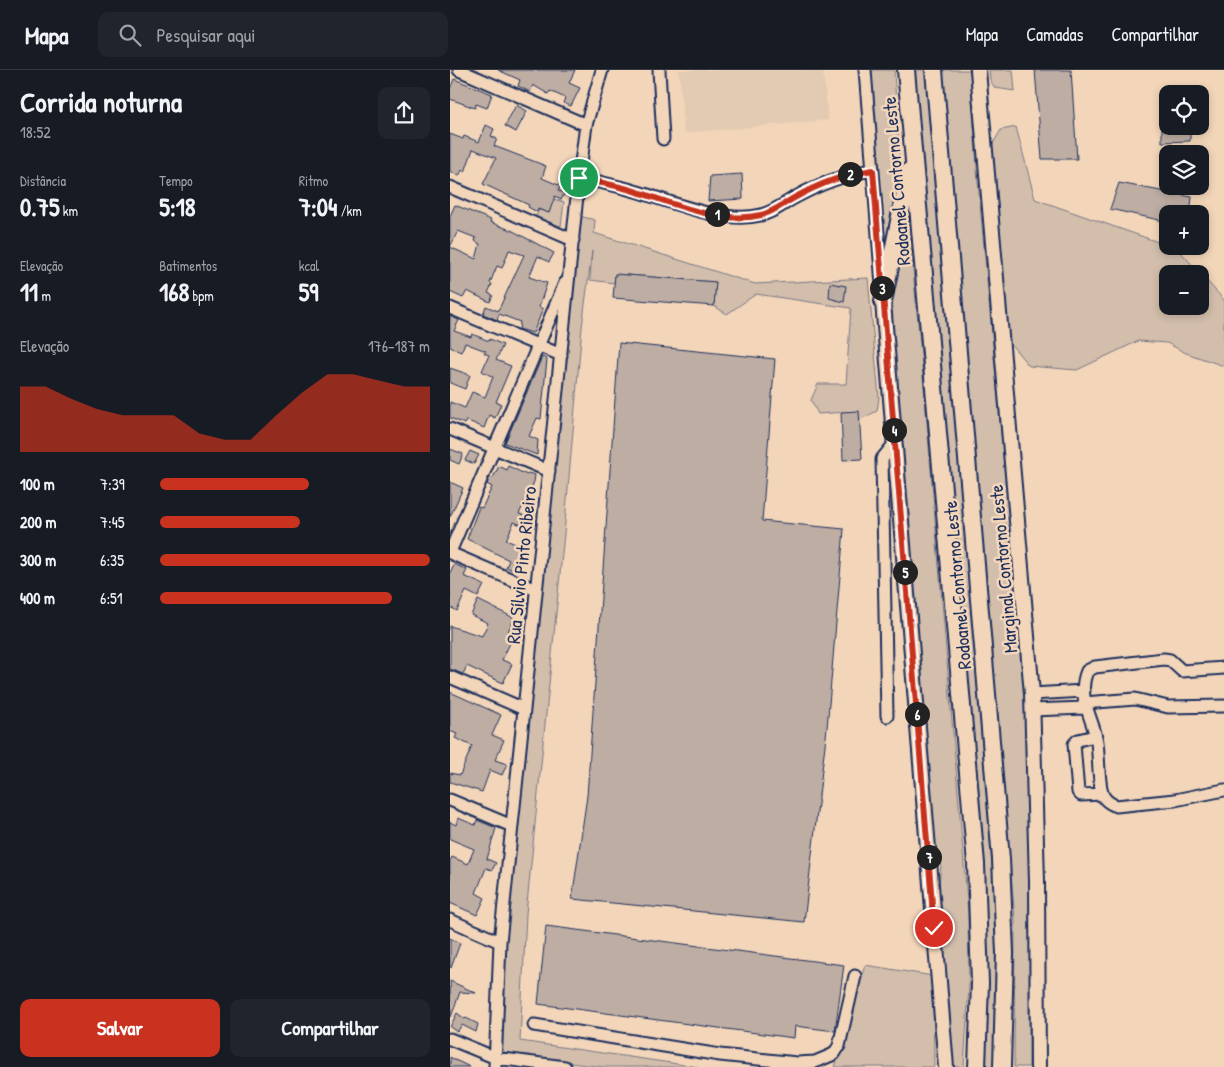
<!DOCTYPE html>
<html lang="pt">
<meta charset="utf-8">
<style>
:root{--surface:#171b24;--page:#20242c;--text:#f1f3f6;--muted:#9ea1a6;--line:#363941;--accent:#c8321e}
body{margin:0;font-family:"Patrick Hand",sans-serif;background:var(--page);color:var(--text);height:100vh;display:flex;flex-direction:column;font-size:19px;white-space:nowrap}
*{box-sizing:border-box;margin:0}
p{font-size:16px;color:var(--muted)}
.icon{flex:none;width:28px;height:28px;fill:none;stroke:currentColor;stroke-width:2;stroke-linecap:round;stroke-linejoin:round}
.map{position:relative;flex:1;overflow:hidden}
.side{display:flex;flex-direction:column;background:var(--surface);width:450px}
.side>*{flex:none}
.buttons{position:absolute;left:709px;top:15px;display:grid;gap:10px}
.buttons a{display:grid;place-items:center;width:50px;height:50px;border-radius:10px;background:var(--surface);box-shadow:0 2px 8px #0003;font-size:25px}
.pin{position:absolute;display:grid;place-items:center;width:42px;height:42px;color:#fff;margin:-21px;border:2px solid #fff;border-radius:50%;box-shadow:0 1px 5px #0007}
.km{position:absolute;width:25px;height:25px;margin:-12px;border-radius:50%;background:#222;color:#fff;font-size:14px;line-height:25px;text-align:center}
.round{display:grid;place-items:center;flex:none;width:52px;height:52px;border-radius:10px;background:var(--page)}
.overview{display:flex;align-items:center;justify-content:space-between;height:85px;padding:0 20px}
h1{font-size:28px;font-weight:700;line-height:38px}
.metrics{display:grid;grid-template-columns:repeat(3,1fr);gap:8px;height:85px;padding:5px 20px}
.metrics div{display:grid;align-content:center}
.metrics b{font-size:25px;font-weight:700}
.metrics small{font-size:14px;font-weight:400}
.metrics p{font-size:14px}
.chart{height:140px;padding:10px 20px}
.chart p{display:flex;justify-content:space-between}
.chart svg{width:100%;height:90px;margin-top:5px;fill:var(--accent);opacity:.7}
.primary-button{display:flex;gap:10px;margin-top:auto;padding:10px 20px}
.primary-button a{flex:1;height:58px;border-radius:10px;background:var(--accent);color:#fff;font-size:20px;font-weight:700;line-height:58px;text-align:center}
.primary-button a+a{background:var(--page);color:var(--text)}
ul{padding:0 20px;list-style:none;font-size:16px}
li{display:grid;grid-template-columns:80px 60px 1fr;align-items:center;height:38px}
li i{height:12px;border-radius:6px;background:var(--accent)}
header{display:flex;align-items:center;gap:30px;box-sizing:border-box;height:70px;padding:0 25px;background:var(--surface);border-bottom:1px solid var(--line)}
header strong{font-size:24px}
nav{display:flex;gap:28px;margin-inline-start:auto;font-size:18px}
.search{width:350px;height:45px;background:var(--page);display:flex;align-items:center;gap:12px;box-sizing:border-box;padding:0 18px;border-radius:10px;color:var(--muted);font-size:19px}
main{display:flex;flex:1;min-height:0}
.map>svg:first-child{display:block}
.built{fill:#e3cab2}
.green{fill:#d3beac;stroke:#777685;fill-rule:evenodd}
.building{fill:#beada3;stroke:#1b2f5e;fill-rule:evenodd}
.lines{fill:none;stroke-linecap:round;stroke-linejoin:round}
.minor-casing{stroke:#1b2f5e;stroke-width:15}
.major-casing{stroke:#1b2f5e;stroke-width:18}
.highway-casing{stroke:#1b2f5e;stroke-width:20}
.minor{stroke:#f3d6b9;stroke-width:11}
.major{stroke:#f3d6b9;stroke-width:14}
.highway{stroke:#f3d6b9;stroke-width:16}
.route-casing{stroke:#fff;stroke-width:10}
.route{stroke:#c8321e;stroke-width:6}
.labels{text-anchor:middle;dominant-baseline:central;stroke-width:5;stroke-linejoin:round;paint-order:stroke}
.street-label{font-size:19px;fill:#1b2f5e;stroke:#f3d6b9}
</style>
<header>
<strong>Mapa</strong>
<div class="search"><svg class="icon" aria-label="search" viewBox="0 0 24 24"><circle cx="10" cy="10" r="6"/><path d="M15 15l6 6"/></svg>Pesquisar aqui</div>
<nav><a>Mapa</a><a>Camadas</a><a>Compartilhar</a></nav>
</header>
<main>
<section class="side">
<div class="overview"><div><h1>Corrida noturna</h1><p>18:52</p></div><a class="round"><svg class="icon" aria-label="share" viewBox="0 0 24 24"><path d="M12 15V3M7 8l5-5 5 5M5 13v7h14v-7"/></svg></a></div>
<div class="metrics">
<div><p>Distância</p><b>0.75<small> km</small></b></div>
<div><p>Tempo</p><b>5:18</b></div>
<div><p>Ritmo</p><b>7:04<small> /km</small></b></div>
</div>
<div class="metrics">
<div><p>Elevação</p><b>11<small> m</small></b></div>
<div><p>Batimentos</p><b>168<small> bpm</small></b></div>
<div><p>kcal</p><b>59</b></div>
</div>
<div class="chart"><p><span>Elevação</span>176–187 m</p>
<svg viewBox="0 0 160 44" preserveAspectRatio="none"><path d="M0 44V12L10 12L20 18L30 23L40 26L50 26L60 26L70 35L80 38L90 38L100 26L110 15L120 6L130 6L140 9L150 12L160 12V44z"/></svg>
</div>
<ul>
<li><b>100 m</b>7:39<i style="width:55%"></i></li>
<li><b>200 m</b>7:45<i style="width:52%"></i></li>
<li><b>300 m</b>6:35<i style="width:100%"></i></li>
<li><b>400 m</b>6:51<i style="width:86%"></i></li>
</ul>
<div class="primary-button"><a>Salvar</a><a>Compartilhar</a></div>
</section>
<div class="map">
<svg width="774" height="997" viewBox="0 0 774 997">
<rect width="100%" height="100%" fill="#f3d6b9"/>
<filter id="ink" filterUnits="userSpaceOnUse"><feTurbulence type="fractalNoise" baseFrequency=".02" numOctaves="2"/><feDisplacementMap in="SourceGraphic" scale="10" xChannelSelector="R" yChannelSelector="G"/><feConvolveMatrix kernelMatrix="1 2 1 2 8 2 1 2 1" color-interpolation-filters="sRGB"/></filter>
<g filter="url(#ink)">
<!-- built -->
<path class="built" d="M229,0H373L378,50L234,63Z"/>
<!-- green -->
<path class="green" d="M422,0H444L451,112L434,190L427,112Z
M462,0H477L545,832L547,894L544,997H532L536,945Z
M492,0H520L528,112L576,634L580,777L579,997H564L565,850Z
M539,0H563L565,21L545,18L540,10Z
M566,57L585,129L728,179L774,230V296L736,283L717,273L688,271L627,300L579,296L559,272L542,75L551,60ZM718,204H750V236H718Z
M103,129L114,132L111,156L85,148L89,140L99,143Z
M129,146L145,150L144,163L305,214L418,208L429,328L427,341L409,350V341L368,344L361,330L368,314H396L401,238L306,224L277,244L264,236L266,212L165,204L164,213L140,210L142,181L132,257L114,464L76,844L70,971L248,997H155L58,986L50,976L53,873Z
M458,146L474,317L518,842L519,916L514,997H499L493,920L497,917L494,901L488,823L491,796L482,774L436,233Z
M415,895L483,906L484,997H385Z"/>
<!-- building -->
<path class="building" d="M48,0H125L119,13L130,18L121,36L113,33L115,28L100,21L98,24L83,15L80,22L68,16L70,10Z
M585,0H621L627,89H592Z
M4,9L42,24L37,38L26,34L25,38L0,29V19Z
M66,35L77,41L66,62L55,56Z
M36,55L44,59L41,66L47,69L44,76L96,96L92,108L111,116L108,121L115,122L111,130L105,126L99,143L88,139L87,142L78,137L79,135L33,114L46,88L23,79L15,102L12,100L9,106L0,101V64L13,69L14,66L29,72Z
M712,56H740V71L712,72Z
M292,104L293,129L258,131L260,106Z
M669,113L742,127L740,144H718V152L660,139Z
M5,135L41,150L40,152L63,161L104,183L99,192L88,186L79,207L97,213L89,237L93,239L83,263L69,259L70,252L49,244L47,250L33,244L36,236L48,241L74,185L59,180L52,198L47,196L40,213L42,214L38,223L43,225L40,232L17,221L13,228L0,222V146ZM8,161L26,168L25,171L30,174L26,189L0,177Z
M165,204L266,212L264,236L163,228Z
M380,213L396,216L394,232L379,228Z
M0,246L9,250L4,261L21,267L22,264L39,271L40,269L53,275L46,290L61,296L46,332L51,334L45,348L39,345L34,358L16,350L15,354L0,348V332L15,338L22,322L35,327L43,307L32,301L39,285L34,283L36,281L15,273L11,282L0,277Z
M169,273L325,289L312,451L394,459L377,658L354,852L122,829L137,726Z
M92,287L97,289L91,349L87,348L79,366L88,370L87,385L55,373Z
M0,298L20,305L15,319L0,313Z
M409,341L412,389L393,390L391,342Z
M0,379L13,384L9,394L0,390Z
M20,381L29,385L24,394L15,390Z
M49,396L57,400L58,396L77,405L78,403L85,405L84,412L69,444L73,445L71,455L64,452L56,470L75,478L65,501L56,497L59,490L17,469L29,437L32,438L42,417L37,414L40,407L43,408Z
M0,412L13,418L0,447Z
M4,494L17,500L14,506L34,515L28,527L16,521L7,541L0,537V503Z
M28,530L64,548L56,566L62,569L52,590L62,594L53,613L17,596L13,604L0,599V556L32,566L38,553L21,545Z
M0,622L51,645L42,665L54,670L45,690L57,694L52,705L40,700L32,722L0,712V703L10,705L22,676L5,668L7,664L0,661Z
M8,748L25,755L27,750L46,758L37,789L46,793L42,800L36,798L26,823L35,828L27,845L0,833V791L2,787L18,794L24,779L0,769V752L6,755Z
M96,856L394,895L385,961L345,956L344,968L88,934Z
M0,868L10,873L1,898L0,897Z
M0,911L26,923L10,922L1,947Z
M7,943L15,949L16,948L28,954L26,962L12,955L7,962L0,957Z
M0,987L5,990L20,997H0Z"/>
<g class="lines">
<!-- minor casing -->
<g class="minor-casing">
<path id="minor" d="M9,0L136,55
M209,0L213,69
M415,0L432,215
M129,107C144,111 159,114 174,118C215,128 269,155 311,145C324,142 333,134 344,128C369,114 395,104 423,100
M0,117L123,170
M0,238L111,285
M0,359L99,401
M0,482L115,213
M0,483L86,520
M774,598L732,601L720,590L714,589L645,597L637,601C626,627 643,647 647,672C649,688 648,707 652,723C654,730 659,733 666,736L725,730L774,720
M0,607L74,639
M582,624L634,621
M634,633L685,629L718,637L774,636
M582,640L635,638
M437,646L432,389L445,373
M645,666L628,670L624,674L628,722L631,725L652,724
M0,730L62,756
M0,850L50,872
M84,955L270,985L347,993L365,992L377,987L384,984L389,976L405,906
M0,969L46,988L115,997
M45,997L50,872L129,107L136,55L152,0"/>
</g>
<!-- major casing -->
<g class="major-casing">
<path id="major" d="M528,0L582,624L587,812L588,997
M433,232L496,997"/>
</g>
<!-- highway casing -->
<g class="highway-casing">
<path id="highway" d="M456,0L526,794L530,913L527,997
M484,0L551,789L555,883L552,997
M433,232L459,101"/>
</g>
<!-- minor -->
<use href="#minor" class="minor"/>
<!-- major -->
<use href="#major" class="major"/>
<!-- highway -->
<use href="#highway" class="highway"/>
</g>
</g>
<g class="lines" filter="url(#ink)">
<!-- route casing -->
<g class="route-casing">
<path id="route" d="M129,108C144,111 159,114 174,118C216,129 266,156 311,145C324,142 333,134 344,128C369,114 395,104 423,100L484,858"/>
</g>
<!-- route -->
<use href="#route" class="route"/>
</g>
<g class="labels">
<!-- street labels -->
<g class="street-label">
<text transform="translate(446 111) rotate(-95)">Rodoanel Contorno Leste</text>
<text transform="translate(71 495) rotate(-84)">Rua Sílvio Pinto Ribeiro</text>
<text transform="translate(553 499) rotate(-95)">Marginal Contorno Leste</text>
<text transform="translate(507 515) rotate(-95)">Rodoanel Contorno Leste</text>
</g>
</g>
</svg>
<div class="buttons">
<a><svg class="icon" aria-label="locate" viewBox="0 0 24 24"><circle cx="12" cy="12" r="6"/><path d="M12 2v4M12 18v4M2 12h4M18 12h4"/></svg></a>
<a><svg class="icon" aria-label="layers" viewBox="0 0 24 24"><path d="M12 4l9 5-9 5-9-5zM3 14l9 5 9-5"/></svg></a>
<a>+</a>
<a>−</a>
</div>
<div class="pin" style="left:129px;top:108px;background:#1e9e55"><svg class="icon" aria-label="arrive" viewBox="0 0 24 24"><path d="M6 21V4h12l-3 4 3 4H6"/></svg></div>
<div class="pin" style="left:484px;top:858px;background:#d93025"><svg class="icon" aria-label="check" viewBox="0 0 24 24"><path d="M5 12l5 5 9-10"/></svg></div>
<b class="km" style="left:267px;top:144px">1</b>
<b class="km" style="left:400px;top:104px">2</b>
<b class="km" style="left:432px;top:218px">3</b>
<b class="km" style="left:444px;top:360px">4</b>
<b class="km" style="left:455px;top:502px">5</b>
<b class="km" style="left:467px;top:644px">6</b>
<b class="km" style="left:479px;top:787px">7</b>
</div>
</main>
